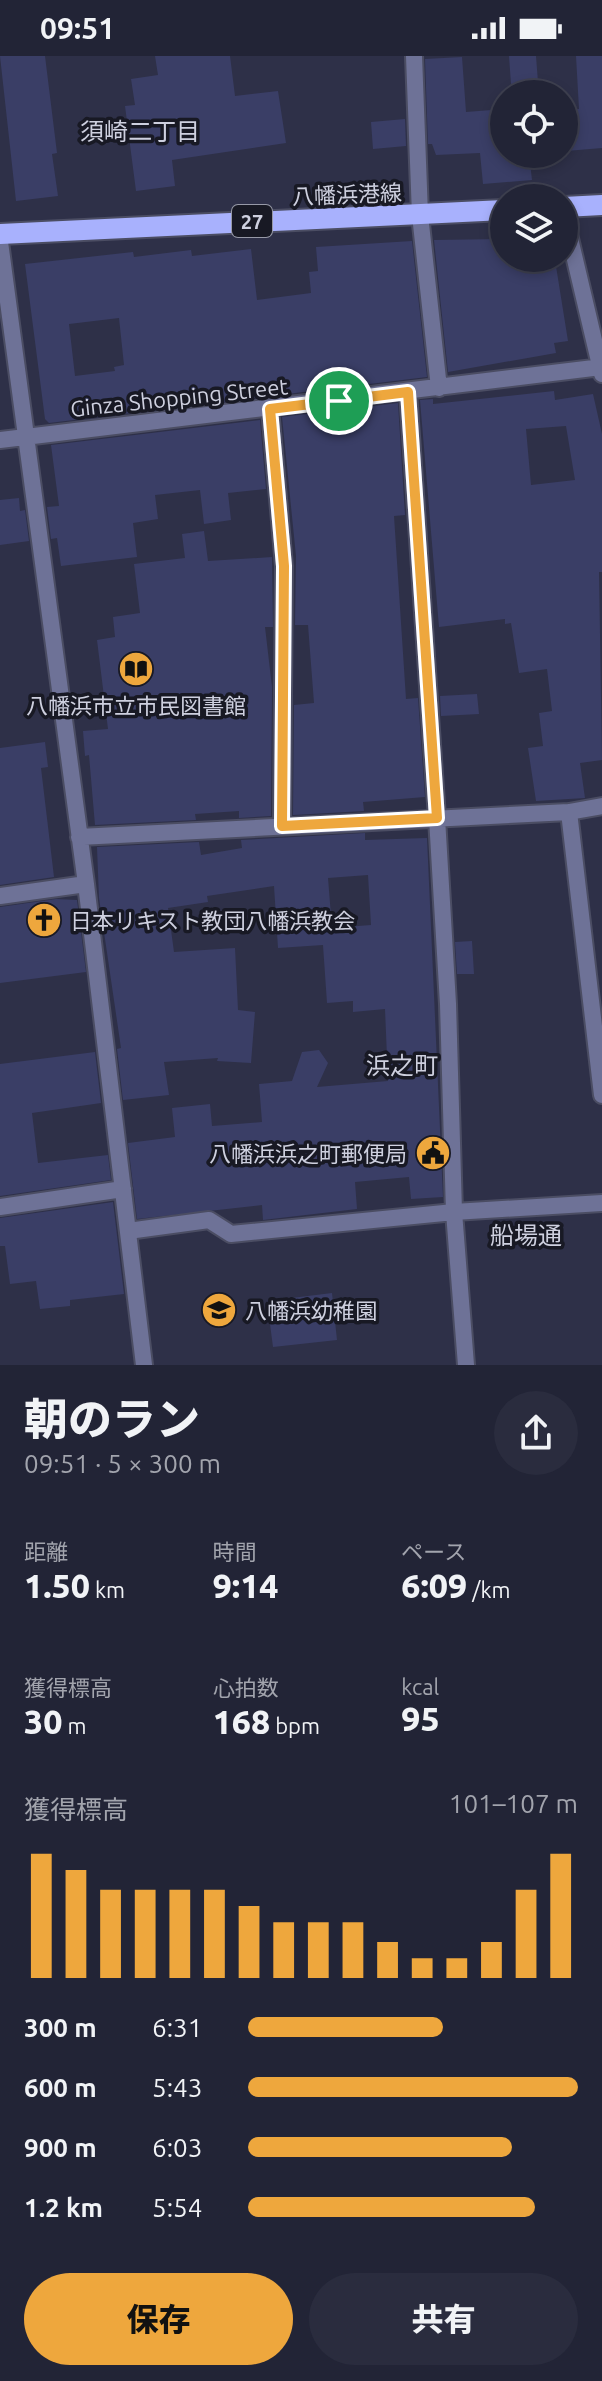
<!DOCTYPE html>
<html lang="ja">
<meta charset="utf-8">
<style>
:root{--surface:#222436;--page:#2a2c3e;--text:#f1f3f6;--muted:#a2a4ad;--line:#3f4151;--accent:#eea73d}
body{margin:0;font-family:Ubuntu,"Noto Sans JP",sans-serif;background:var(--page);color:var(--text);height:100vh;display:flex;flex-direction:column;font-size:30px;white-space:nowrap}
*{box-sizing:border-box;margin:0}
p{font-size:26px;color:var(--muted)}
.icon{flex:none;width:44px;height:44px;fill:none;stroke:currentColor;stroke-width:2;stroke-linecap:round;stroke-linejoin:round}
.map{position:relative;height:1309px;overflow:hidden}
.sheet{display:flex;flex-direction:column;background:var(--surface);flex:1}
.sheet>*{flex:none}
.fabs{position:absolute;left:490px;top:24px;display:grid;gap:16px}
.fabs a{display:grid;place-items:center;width:88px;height:88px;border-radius:50%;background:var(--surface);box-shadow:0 4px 12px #0003,0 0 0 2px var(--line);font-size:40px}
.pin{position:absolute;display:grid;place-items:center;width:68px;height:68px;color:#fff;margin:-34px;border:4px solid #fff;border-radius:50%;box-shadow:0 2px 8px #0007}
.round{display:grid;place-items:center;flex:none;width:84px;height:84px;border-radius:42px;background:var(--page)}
.summary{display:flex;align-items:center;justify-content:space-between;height:136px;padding:0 24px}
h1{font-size:44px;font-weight:800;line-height:60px}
.stats{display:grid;grid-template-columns:repeat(3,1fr);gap:12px;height:136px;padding:8px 24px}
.stats div{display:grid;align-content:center}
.stats b{font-size:34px;font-weight:800}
.stats small{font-size:22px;font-weight:400}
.stats p{font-size:22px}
.chart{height:224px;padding:16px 24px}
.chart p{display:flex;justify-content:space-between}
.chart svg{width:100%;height:144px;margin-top:8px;stroke:var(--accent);stroke-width:6}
.button{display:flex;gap:16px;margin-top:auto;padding:16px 24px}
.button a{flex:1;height:92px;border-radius:48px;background:var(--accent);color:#111;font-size:32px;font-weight:800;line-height:92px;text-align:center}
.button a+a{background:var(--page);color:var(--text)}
ul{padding:0 24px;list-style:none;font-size:26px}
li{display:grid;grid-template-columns:128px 96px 1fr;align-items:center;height:60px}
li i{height:20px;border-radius:10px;background:var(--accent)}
.status{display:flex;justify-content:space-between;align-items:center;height:56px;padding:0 40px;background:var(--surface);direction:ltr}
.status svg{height:22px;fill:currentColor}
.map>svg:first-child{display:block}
.building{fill:#3a3e66;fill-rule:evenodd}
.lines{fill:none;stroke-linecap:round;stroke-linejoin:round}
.minor-casing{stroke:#4b4d63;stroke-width:20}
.primary-casing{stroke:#4b4d63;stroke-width:24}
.minor{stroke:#6e7297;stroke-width:16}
.primary{stroke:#a8b1fd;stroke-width:20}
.route-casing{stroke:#fff;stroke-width:16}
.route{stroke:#eea73d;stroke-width:10}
.labels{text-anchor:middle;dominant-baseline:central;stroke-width:7;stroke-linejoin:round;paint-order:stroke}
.shield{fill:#181924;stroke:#9799a7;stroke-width:2}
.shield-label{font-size:20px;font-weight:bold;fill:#ced0df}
.street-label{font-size:22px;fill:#ced0df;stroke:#181924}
.poi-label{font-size:22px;fill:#ced0df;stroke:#181924;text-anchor:start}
.neighbourhood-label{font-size:24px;fill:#ced0df;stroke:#181924}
</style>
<div class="status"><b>09:51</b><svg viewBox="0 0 49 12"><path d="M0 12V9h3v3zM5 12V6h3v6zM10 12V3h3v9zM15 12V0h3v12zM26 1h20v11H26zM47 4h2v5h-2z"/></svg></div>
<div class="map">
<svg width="602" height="1309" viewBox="0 0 602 1309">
<rect width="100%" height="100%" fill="#2e3048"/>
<!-- building -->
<path class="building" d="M0,0H45L57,97L52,98L58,140L16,145Z
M155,0H230L235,40L278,35L286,87L172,104L175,130L136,135L125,50L135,49L131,23L158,19Z
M509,0H536L538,26L511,28Z
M576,0H602V92L566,95L564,54L579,53Z
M462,1L466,56L504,53V98H529L532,124L483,128L480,97L436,99L432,88H428L425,3Z
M405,63L406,90L373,93L371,66Z
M503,183L504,206L555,204L568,285L554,287L556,297L448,316L434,184Z
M412,185L427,321L49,367L45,363L25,208L133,196L134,201L191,194L192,200L251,193L257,244L311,237L309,216L318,215L316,191ZM119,262L124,309L114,311L115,315L75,320L69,268Z
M554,335L555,344L593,338L602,378V516H599L602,704L580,707L585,742L536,745L528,692L543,690L539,657L552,655L547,613L519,617L511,567L505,568V563L439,571L420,344L433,343V348ZM566,370L575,424L531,429L526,373Z
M398,347L405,459L394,460L406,643L418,642L425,741L363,746L364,755L293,759L294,649L314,647L308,569H295L296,500L282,361Z
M260,364L266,433L228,437L231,464L204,468L200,434L155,439L158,463L133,467L137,501L61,510L57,482L51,483L47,451L59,450L51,389Z
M19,442L20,455L25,454L29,485L0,489V444Z
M204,475L208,505L272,501L273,571H265L272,631L271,760L239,762V755L195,758L196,764L95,769L89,699L85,700L83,675L108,673L97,584L115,581L113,561L140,557L134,508L185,502L182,478Z
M477,638L479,658L441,660L440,640Z
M45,686L48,711L41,712L54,821L0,829V692Z
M365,777V784L427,782L443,1141L411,1143L409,1121L355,1126L357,1153L263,1164L262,1149L137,1163L128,1087L175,1081L172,1052L210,1048L212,1070L262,1066L259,1028L292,1025L302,996L319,994L328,1007L317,1031L388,1025L385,953L353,956V945L327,947L323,889L278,892L274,830L207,840L208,846L168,852L174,896L235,892L238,954L255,956L251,1007L217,1005L218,1002L164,1006L169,1039L123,1044L117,993L121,992L99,842L97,791L199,786L201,799L242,792L241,784ZM368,819L371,869L332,872L328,822Z
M56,843L77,844L86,916L0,927V851Z
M472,885L474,918H457L455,886Z
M95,996L101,1047L32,1057L38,1107L108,1099L111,1124L0,1140V1008Z
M113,1146L124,1238L70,1244V1250L40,1253L36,1225L10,1228L5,1190H0V1162Z
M332,1237L337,1284L273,1291L267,1245Z"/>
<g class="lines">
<!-- minor casing -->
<g class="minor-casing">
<path id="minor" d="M414,0L420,159L439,332
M564,157L602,318
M0,186L86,828L144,1309
M408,336L437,762L448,948L454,1156L466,1309
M270,353L284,510L282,770
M0,384L602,311
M569,756L602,1039
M79,781L569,756L602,750
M0,840L86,828
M0,1151L123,1133
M128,1175L209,1164L231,1178L454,1156L602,1147"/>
</g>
<!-- primary casing -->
<g class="primary-casing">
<path id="primary" d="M564,151L602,149
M0,178L504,154"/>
</g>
<!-- minor -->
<use href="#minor" class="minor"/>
<!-- primary -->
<use href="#primary" class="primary"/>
</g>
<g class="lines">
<!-- route casing -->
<g class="route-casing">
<path id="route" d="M408,336L437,762L282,770L284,510L270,353Z"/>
</g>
<!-- route -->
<use href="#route" class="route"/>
</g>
<!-- icons -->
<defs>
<g id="library-disc" transform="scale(1.8)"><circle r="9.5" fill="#eea73d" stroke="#181924"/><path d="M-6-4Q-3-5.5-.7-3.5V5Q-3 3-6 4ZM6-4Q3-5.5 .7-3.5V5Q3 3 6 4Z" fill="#111"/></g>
<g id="church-disc" transform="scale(1.8)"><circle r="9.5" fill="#eea73d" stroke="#181924"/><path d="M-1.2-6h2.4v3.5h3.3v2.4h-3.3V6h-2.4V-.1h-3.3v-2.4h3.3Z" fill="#111"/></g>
<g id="civic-disc" transform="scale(1.8)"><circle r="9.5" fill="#eea73d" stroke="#181924"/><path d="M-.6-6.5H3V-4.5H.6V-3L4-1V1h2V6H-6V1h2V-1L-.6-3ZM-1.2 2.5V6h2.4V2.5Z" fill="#111"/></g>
<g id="school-disc" transform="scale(1.8)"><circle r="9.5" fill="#eea73d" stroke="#181924"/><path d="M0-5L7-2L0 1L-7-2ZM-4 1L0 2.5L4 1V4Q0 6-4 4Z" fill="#111"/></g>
</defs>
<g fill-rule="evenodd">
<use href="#library-disc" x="136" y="613"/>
<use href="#church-disc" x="44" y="864"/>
<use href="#civic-disc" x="433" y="1097"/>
<use href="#school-disc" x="219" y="1254"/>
</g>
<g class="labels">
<!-- shield labels -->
<rect class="shield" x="232" y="149" width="40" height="32" rx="6"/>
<g class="shield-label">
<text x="252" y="165">27</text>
</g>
<!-- street labels -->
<g class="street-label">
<text transform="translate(347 138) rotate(-2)">八幡浜港線</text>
<text transform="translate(179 341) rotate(-6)">Ginza Shopping Street</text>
</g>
<!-- poi labels -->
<g class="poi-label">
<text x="136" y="649" text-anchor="middle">八幡浜市立市民図書館</text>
<text x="70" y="864">日本リキスト教団八幡浜教会</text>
<text x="407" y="1097" text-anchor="end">八幡浜浜之町郵便局</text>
<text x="245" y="1254">八幡浜幼稚園</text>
</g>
<!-- neighbourhood labels -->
<g class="neighbourhood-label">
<text x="140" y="75">須崎二丁目</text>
<text x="402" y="1009">浜之町</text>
<text x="526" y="1179">船場通</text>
</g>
</g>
</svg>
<div class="fabs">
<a><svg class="icon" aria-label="locate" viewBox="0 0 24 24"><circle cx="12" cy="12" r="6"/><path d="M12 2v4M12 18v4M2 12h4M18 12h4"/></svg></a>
<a><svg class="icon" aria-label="layers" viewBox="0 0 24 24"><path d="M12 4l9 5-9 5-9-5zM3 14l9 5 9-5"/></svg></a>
</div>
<div class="pin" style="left:339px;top:345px;background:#1e9e55"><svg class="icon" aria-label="arrive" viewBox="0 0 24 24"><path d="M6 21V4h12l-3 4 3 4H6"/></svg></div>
</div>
<section class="sheet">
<div class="summary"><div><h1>朝のラン</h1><p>09:51 · 5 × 300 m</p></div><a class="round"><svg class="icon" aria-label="share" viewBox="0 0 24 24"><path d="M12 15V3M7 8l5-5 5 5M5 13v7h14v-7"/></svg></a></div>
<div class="stats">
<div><p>距離</p><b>1.50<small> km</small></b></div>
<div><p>時間</p><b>9:14</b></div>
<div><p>ペース</p><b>6:09<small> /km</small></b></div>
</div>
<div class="stats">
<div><p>獲得標高</p><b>30<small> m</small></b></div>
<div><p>心拍数</p><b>168<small> bpm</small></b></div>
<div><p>kcal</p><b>95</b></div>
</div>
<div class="chart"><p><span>獲得標高</span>101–107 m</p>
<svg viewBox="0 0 160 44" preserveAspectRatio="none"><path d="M5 44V6M15 44V11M25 44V17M35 44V17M45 44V17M55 44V17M65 44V22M75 44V27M85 44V27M95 44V27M105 44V33M115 44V38M125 44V38M135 44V33M145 44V17M155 44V6"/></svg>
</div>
<ul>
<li><b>300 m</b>6:31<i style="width:59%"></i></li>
<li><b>600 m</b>5:43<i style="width:100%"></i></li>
<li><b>900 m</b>6:03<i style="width:80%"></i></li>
<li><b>1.2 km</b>5:54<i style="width:87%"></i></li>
</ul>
<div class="button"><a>保存</a><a>共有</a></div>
</section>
